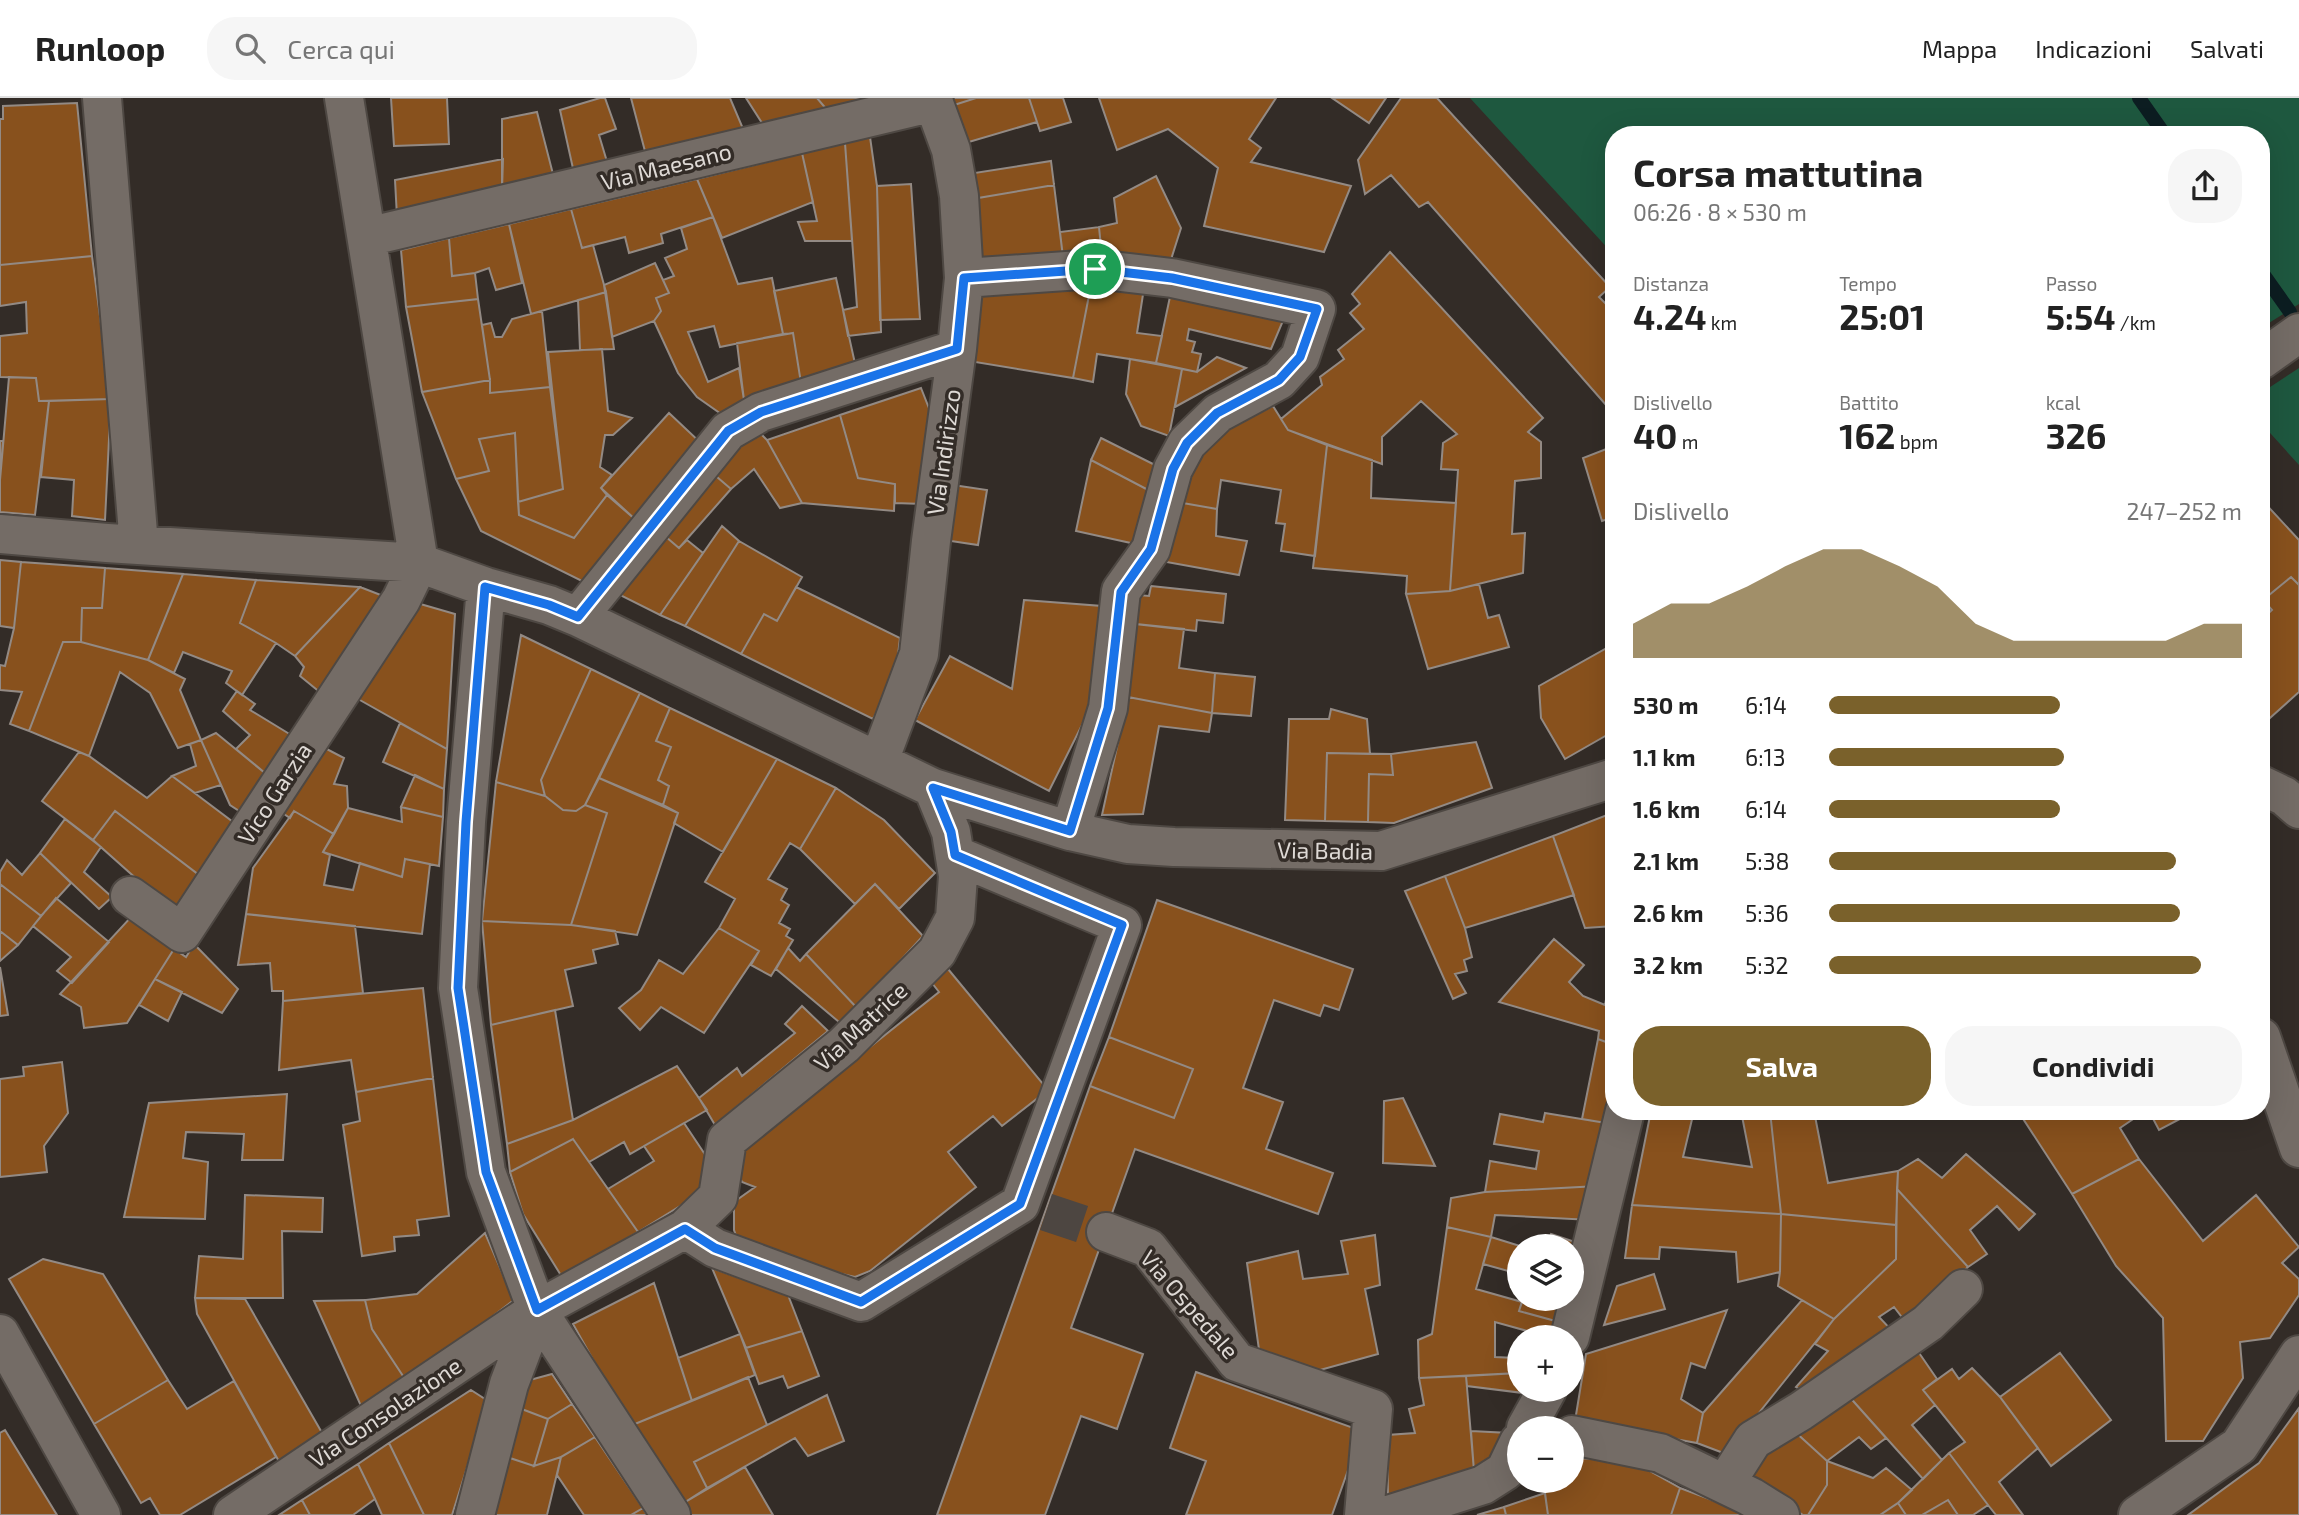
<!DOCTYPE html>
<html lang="it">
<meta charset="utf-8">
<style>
:root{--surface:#fff;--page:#f6f6f6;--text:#222;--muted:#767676;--line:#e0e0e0;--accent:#7a612b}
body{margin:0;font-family:"Exo 2",sans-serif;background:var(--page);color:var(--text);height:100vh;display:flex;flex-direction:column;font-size:26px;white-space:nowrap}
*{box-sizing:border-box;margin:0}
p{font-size:23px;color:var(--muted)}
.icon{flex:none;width:38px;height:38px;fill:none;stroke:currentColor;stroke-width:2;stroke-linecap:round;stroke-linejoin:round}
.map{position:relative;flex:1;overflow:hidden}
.side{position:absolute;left:1605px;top:28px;width:665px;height:994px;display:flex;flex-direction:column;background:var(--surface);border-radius:28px;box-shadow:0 7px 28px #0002}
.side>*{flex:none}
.controls{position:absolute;left:1507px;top:1136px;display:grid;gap:14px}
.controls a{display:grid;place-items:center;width:77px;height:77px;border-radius:50%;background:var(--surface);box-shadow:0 7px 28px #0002;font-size:35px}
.pin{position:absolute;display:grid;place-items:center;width:60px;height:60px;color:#fff;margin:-30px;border:4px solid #fff;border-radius:50%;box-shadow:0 2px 7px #0007}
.round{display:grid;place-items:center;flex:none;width:74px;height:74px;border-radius:28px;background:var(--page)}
.headline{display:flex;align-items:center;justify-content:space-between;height:119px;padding:0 28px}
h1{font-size:38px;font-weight:700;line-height:52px}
.metrics{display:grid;grid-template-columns:repeat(3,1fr);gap:10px;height:119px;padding:7px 28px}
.metrics div{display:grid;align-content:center}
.metrics b{font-size:35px;font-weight:700}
.metrics small{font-size:19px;font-weight:400}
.metrics p{font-size:19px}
.chart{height:196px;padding:14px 28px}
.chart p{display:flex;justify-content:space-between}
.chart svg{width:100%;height:126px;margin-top:7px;fill:var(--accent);opacity:.7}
.button{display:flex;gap:14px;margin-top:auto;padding:14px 28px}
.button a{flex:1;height:80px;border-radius:28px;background:var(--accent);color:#fff;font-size:28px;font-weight:700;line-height:80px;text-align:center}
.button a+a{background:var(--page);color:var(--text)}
ul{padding:0 28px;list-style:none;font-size:23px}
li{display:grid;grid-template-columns:112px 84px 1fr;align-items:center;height:52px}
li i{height:18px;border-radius:9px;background:var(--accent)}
header{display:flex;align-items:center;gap:42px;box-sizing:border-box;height:98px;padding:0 35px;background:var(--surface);border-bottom:2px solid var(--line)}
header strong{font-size:33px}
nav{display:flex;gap:38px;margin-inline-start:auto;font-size:24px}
.search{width:490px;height:63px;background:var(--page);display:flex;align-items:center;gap:18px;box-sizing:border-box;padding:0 24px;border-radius:28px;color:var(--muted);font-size:26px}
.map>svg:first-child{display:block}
.green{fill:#1e583f}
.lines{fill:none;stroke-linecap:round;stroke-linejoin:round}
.stream{stroke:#0c1d21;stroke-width:14}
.building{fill:#88511d;stroke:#938a84;stroke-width:2}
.minor-tunnel{stroke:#4d4641;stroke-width:38;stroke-dasharray:38 19;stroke-linecap:butt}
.minor-casing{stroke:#4e4843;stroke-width:42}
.minor{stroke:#746c66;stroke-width:38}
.route-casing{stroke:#fff;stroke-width:14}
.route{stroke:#1a73e8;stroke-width:9}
.labels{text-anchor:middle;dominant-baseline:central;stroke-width:7;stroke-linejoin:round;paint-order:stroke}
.street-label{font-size:23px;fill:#ded9d5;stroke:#332c27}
</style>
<header>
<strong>Runloop</strong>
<div class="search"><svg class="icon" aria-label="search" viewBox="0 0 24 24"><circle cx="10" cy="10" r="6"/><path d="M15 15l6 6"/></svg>Cerca qui</div>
<nav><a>Mappa</a><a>Indicazioni</a><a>Salvati</a></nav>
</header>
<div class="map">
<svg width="2299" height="1417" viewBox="0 0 2299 1417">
<rect width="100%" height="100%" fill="#332c27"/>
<!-- green -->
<path class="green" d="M1470,0H2299V206L2261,230V37H1614L1613,156Z
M2299,270V367L2261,325V295Z"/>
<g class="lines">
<!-- stream -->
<path class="stream" d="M2139,0L2165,37
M2261,173L2290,214"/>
</g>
<!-- building -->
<path class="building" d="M391,0H447L449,46L394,48Z
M600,0H605L616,31L599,37L608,67L574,75L560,12Z
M631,0H730L744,33L646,57Z
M746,0H817L828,13L764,28Z
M817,0H882L828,13Z
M948,0H976L951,8Z
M976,0H1029L1037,24L962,46L951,8Z
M1029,0H1063L1071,24L1040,33Z
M1099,0H1276L1249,41L1261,50L1251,64L1351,88L1324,154L1204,128L1218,70L1168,31L1117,52Z
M1332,0H1386L1369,25Z
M1401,0H1437L1610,189L1599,199L1614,214V316L1428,104L1419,109L1391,77L1365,96L1358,62Z
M77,5L92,158L0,167V21H3V8Z
M537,14L554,80L502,92V21Z
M870,39L877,88L881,234L848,238L843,212L857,209L845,45Z
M845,45L852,143H805L798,124L817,123L802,55Z
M802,55L813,104L722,140L697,81Z
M503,61L502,92L397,119L395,82Z
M1051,63L1054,87L972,101L968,76Z
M1156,78L1181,130L1168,171L1102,159L1099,129L1117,125L1114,100Z
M697,81L713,119L661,136L663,145L629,155L625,139L582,150L571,111Z
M911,86L920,221L880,222L877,88Z
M1054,87L1063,159L977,166L972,101Z
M571,111L582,150L593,147L606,194L531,216L509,126Z
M713,119L738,186L772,180L783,236L720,249L714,228L688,234L708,284L739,270L744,302L724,318L697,299L678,275L654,223L661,213L656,200L669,195L663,182L674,178L665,160L687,151L681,130Z
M509,126L522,185L496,192L489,170L475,175L452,178L449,140Z
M1099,129L1102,159H1063L1060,134Z
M449,140L452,178L475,175L478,201L406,209L401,152Z
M1390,154L1543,320L1528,334L1541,344V380L1515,383L1512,436L1525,435L1523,475L1450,493L1458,372L1441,371L1443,345L1457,336L1421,303L1382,339V366L1288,332L1281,321L1322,287L1320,279L1344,261L1338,252L1364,231L1350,215L1360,206L1352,196Z
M92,158L111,301L39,303L36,280L0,279V238L27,235L26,204L0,208V167Z
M655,165L669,195L656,200L661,213L654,223L612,239L604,187Z
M836,180L856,270L801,285L793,235L783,236L774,193Z
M1092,182L1073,280L969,263L975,196Z
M1092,182L1144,190L1137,235L1162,238L1156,265L1097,256L1093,284L1073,280Z
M606,194L614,251L580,252L578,202Z
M1171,194L1285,218L1271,251L1189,231L1187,242L1195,244L1192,254L1201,256L1197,274L1156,265Z
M478,201L490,282L422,294L406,209Z
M542,213L550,289L490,295V282L482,227L491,225L495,239H502L512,221Z
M793,235L801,285L744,302L737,245Z
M602,251L608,313L632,320L613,337H605L600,369L612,377L601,390L607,397L574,440L519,417L518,404L563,391L548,254Z
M1217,259L1246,270L1175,309L1182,271L1197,274Z
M1130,261L1182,271L1169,338L1141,328L1126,296Z
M9,279L36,280L39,303H49L35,417L0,414V382Z
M490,282V295L550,289L563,391L518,404L515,335L479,341L489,373L456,381L422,294Z
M921,290L934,323L923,406L895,405V386L858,380L840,317Z
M111,301L105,422L72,418L74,382L41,379L49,303Z
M1273,308L1288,332L1327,347L1315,458L1281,453L1285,426L1276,425L1281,392L1221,382L1217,411L1177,404L1183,376L1222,332Z
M669,315L703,347L637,423L601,390Z
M840,317L858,380L895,386L894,413L802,405L767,342Z
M758,333L767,342L802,405L780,410L754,371L731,391L710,373Z
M515,335L519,417L574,440L607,397L637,423L590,487L481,433L456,381L489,373L479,341Z
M1101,340L1165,372L1152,394L1091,362Z
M0,343H3L0,382Z
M1327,347L1372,362L1371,400L1456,405L1450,493L1406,496L1407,478L1313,470Z
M1614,348V393L1608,395L1614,410V419L1602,423L1583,360Z
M1091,362L1152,394L1140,447L1076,433Z
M710,373L731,391L679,450L659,433Z
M953,387L987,392L978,447L944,442Z
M2261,401L2299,442V487L2291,479L2263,502L2261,499Z
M1177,404L1217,411L1216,438L1247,443L1239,477L1161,463Z
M722,428L739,443L685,528L660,517Z
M659,433L679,450L687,442L703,455L660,517L612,493Z
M739,443L802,479L777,523L764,516L741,556L685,528Z
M0,462L21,464L14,530L0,528Z
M21,464L105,470L102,510H82L81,544H63L29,633L10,626L22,594L0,592V567L5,568L14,530Z
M105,470L183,476L148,562L81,544L82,510H102Z
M183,476L256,482L240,525L276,545L242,597L226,585L232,573L183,554L174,575L148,562Z
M2291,479L2299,487V594L2261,628V522L2272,512L2263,502Z
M256,482L360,489L295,558L276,545L240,525Z
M1479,486L1488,520L1499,517L1509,549L1428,571L1406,496L1450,493Z
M1151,488L1226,496L1223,525L1197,522L1196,533L1136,526L1139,497L1149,498Z
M360,489L391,501L327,600L300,578L304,569L295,558Z
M796,489L900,540L895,582L873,621L741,556L764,516L777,523Z
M1024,502L1102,508L1096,599L1049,693L915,622L950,558L1012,591Z
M410,503L455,516L447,651L351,597Z
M1136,526L1184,531L1179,570L1215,575L1212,615L1128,599Z
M521,537L591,571L541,682L545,698L496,684Z
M63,544H81L148,562L185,581L180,592L201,642L178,650L150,595L120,574L89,658L29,633Z
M1614,546V633L1565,661L1541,620L1539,588Z
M591,571L640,595L585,707L576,713L563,712L545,698L541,682Z
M1215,575L1255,579L1251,618L1212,615Z
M237,593L255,606L250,612L296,640L271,680L236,651L250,637L223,613Z
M640,595L670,610L656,643L671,649L658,682L669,688L663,707L599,680Z
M1128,599L1212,615L1209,634L1159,628L1143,716L1102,717Z
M670,610L777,661L723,754L674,725L678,715L663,707L669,688L658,682L671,649L656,643Z
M1331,611L1367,621L1370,656L1327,655L1325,723L1285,722L1289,621H1329Z
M400,625L447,651L444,691L383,664Z
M216,635L271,680L247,718L230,707L201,642Z
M201,642L221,687L195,695L172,678L196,668L190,646Z
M1476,644L1492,690L1394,725L1368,724L1369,676L1393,677L1391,656Z
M319,647L344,660L334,686L347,688L348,710L334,736L294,713L290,720L278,712Z
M79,654L89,658L147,700L172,678L241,730L203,780L115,713L93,742L42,703Z
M1327,655L1391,656L1393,677L1369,676L1368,724L1325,723Z
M777,661L836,690L800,751L790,745L768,781L787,791L781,802L789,807L779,825L790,831L786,838L793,842L771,878L751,867L759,853L719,830L735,801L705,784Z
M415,677L444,691L443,719L401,709Z
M599,680L678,715L637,837L571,827L607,715L585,707Z
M496,684L545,698L563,712L576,713L585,707L607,715L571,827L482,823Z
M836,690L884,722L935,775L899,811L875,786L855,806L800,751Z
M401,709L443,719L439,768L405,761L402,779L323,754L348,710L402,724Z
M115,713L203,780L176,816L93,742Z
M294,713L334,736L323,754L330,757L324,787L353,792L360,765L402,779L405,761L430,766L422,836L246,816L253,770Z
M1614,715V735L1607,717Z
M1607,717L1614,735V828L1585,830L1553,738Z
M65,721L101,749L84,774L112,799L99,811L40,755Z
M1553,738L1574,797L1465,830L1445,778Z
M40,755L71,785L41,818L0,786V774L7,762L22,777Z
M1445,778L1465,830L1472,859L1464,862L1467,873L1455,876L1466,895L1453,901L1405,793Z
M0,786L41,818L18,847L0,833Z
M875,786L923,838L857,910L806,856Z
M56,800L109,844L72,885L57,873L71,859L33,828Z
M1157,802L1353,871L1339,912L1324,907L1320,918L1274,902L1243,990L1283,1004L1266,1051L1333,1075L1318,1116L1135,1051L1071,1230L1143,1256L1117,1331L1081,1318L1045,1417H937L1090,988L1174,1020L1193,971L1109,939Z
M246,816L355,828L363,895L283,903V893H272L270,865L238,867Z
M131,819L174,851L127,925L84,930L81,909L60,896Z
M482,823L571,827L615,833L618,846L593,852L596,865L565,872L573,908L491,927Z
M719,830L759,853L704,935L661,909L640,932L619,910L641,892L659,862L683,876Z
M0,833L18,847L0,863Z
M1554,841L1584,867L1569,884L1583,898L1605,907L1614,858V947L1598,941L1599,933L1499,904Z
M194,846L238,891L222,915L155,881L174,851L186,859Z
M788,850L800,863L806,856L857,910L839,924L776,871Z
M0,869L8,917L0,918Z
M948,871L1048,992L1002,1028L993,1018L948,1054L976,1089L870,1173L855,1179L752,1155L739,1146L734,1132V1104L755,1089L742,1084L735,1069L743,1050L939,894L932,885Z
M155,881L182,894L168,923L139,907Z
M423,890L433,980L356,994L351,962L279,972L283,903Z
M802,908L828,933L715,1027L699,1000L737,970L742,978L795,935L785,926Z
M555,912L573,1022L507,1046L491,927Z
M1109,939L1193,971L1174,1020L1090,988Z
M1598,941L1614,947L1612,1026L1582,1021Z
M62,964L68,1015L44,1048L47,1074L0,1079V981L24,978L23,969Z
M677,968L707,1012L630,1056L624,1044L589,1064L573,1041L510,1074L507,1046L573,1022Z
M433,980L449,1118L417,1122L419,1137L394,1139L395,1153L362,1158L343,1027L360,1023L356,994Z
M287,996L283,1062H242L244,1036L186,1034L183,1060L208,1064L205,1121L124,1119L149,1005Z
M1403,1000L1435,1068L1383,1065L1384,1003Z
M1651,1013H1694L1683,1059L1752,1069L1741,1013H1770L1781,1116L1632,1107Z
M1770,1013H1814L1828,1085L1898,1073L1896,1127L1781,1116Z
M2018,1013H2145L2120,1030L2139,1061L2072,1096Z
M2149,1013H2195L2159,1032Z
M1545,1015L1612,1026L1598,1088L1485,1094L1490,1063L1536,1071L1539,1053L1494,1046L1500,1016L1543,1024Z
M684,1025L710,1064L706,1092L638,1134L608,1091L654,1063L644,1048Z
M573,1041L638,1134L562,1179L523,1116L510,1074Z
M1966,1056L2035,1116L2019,1132L1997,1108L1970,1132L1987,1156L1968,1169L1897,1091L1898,1073L1918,1061L1942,1080Z
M2139,1061L2203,1143L2256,1097L2299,1149L2282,1165L2299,1181V1197L2270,1240L2240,1244L2243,1280L2203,1343H2166L2163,1220L2116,1168L2072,1096Z
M1598,1088L1591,1122L1495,1117L1491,1139L1447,1129L1451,1100L1485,1094Z
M1897,1091L1968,1169L1908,1227L1894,1209L1879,1219L1896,1237L1812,1298L1796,1289L1828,1253L1815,1246L1834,1221L1896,1161Z
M245,1097L323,1100L322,1134L282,1133L283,1200H195L199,1158L243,1161Z
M1632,1107L1781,1116L1780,1174L1738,1184L1736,1154L1660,1149L1659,1161L1625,1160Z
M1781,1116L1896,1127V1161L1834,1221L1778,1188L1780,1174Z
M1447,1129L1491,1139L1476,1191L1522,1204L1519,1213L1559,1224L1554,1239H1549L1495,1224V1259L1516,1260L1518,1275L1419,1280L1418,1242L1432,1236Z
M485,1135L514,1202L407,1284L372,1231L365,1202L417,1196Z
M1551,1136L1584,1147L1572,1165V1148H1547Z
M1375,1137L1380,1187L1365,1191L1378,1256L1302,1277L1260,1259L1247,1165L1298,1153L1303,1181L1348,1176L1341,1143Z
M1491,1139L1520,1148L1519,1176L1483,1166Z
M43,1161L103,1176L168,1282L94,1326L9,1181Z
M712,1170L788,1197L802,1233L746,1250Z
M1654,1176L1665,1211L1604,1227L1617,1188Z
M654,1185L692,1303L630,1328L573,1226Z
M195,1200L245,1201L325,1340L281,1367L197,1216Z
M1523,1200H1567L1559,1224L1519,1213Z
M365,1202L372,1231L407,1284L365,1317L314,1203Z
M1802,1202L1834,1221L1726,1356L1697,1345L1703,1315Z
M1727,1212L1705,1270L1691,1265L1681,1301L1703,1315L1697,1345L1575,1323L1586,1256Z
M802,1233L819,1278L788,1290L783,1278L759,1286L746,1250Z
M740,1236L755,1277L692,1303L678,1260Z
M1915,1249L1937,1281L1923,1292L1935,1307L1912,1327L1942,1362L1923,1381L1846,1295Z
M2060,1255L2111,1322L2051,1368L2000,1299Z
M1972,1270L2000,1299L2038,1350L1999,1384L2023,1417H1996L1988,1407L1949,1355L1965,1344L1923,1292L1952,1271L1959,1281Z
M1196,1274L1362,1333L1332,1417H1186L1206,1363L1170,1350Z
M1519,1275V1292H1533L1531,1296L1467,1288L1466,1278Z
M552,1276L572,1306L548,1321L519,1310L526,1283Z
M1466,1278L1474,1373L1388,1400L1387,1337L1415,1335L1409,1311L1424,1307L1419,1280Z
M748,1279L767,1327L694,1364L707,1390L682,1406L630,1328Z
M168,1282L187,1311L234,1283L276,1359L180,1417H160L150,1400L141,1405L94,1326Z
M471,1292L488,1303L452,1417H424L389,1345Z
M1846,1295L1886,1340L1871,1351L1859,1339L1827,1363L1792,1331Z
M827,1297L844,1343L808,1358L795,1340L707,1390L694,1364Z
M572,1306L595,1339L561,1359L534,1368L548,1321Z
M519,1310L548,1321L534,1368L507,1359Z
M2299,1310V1417H2188L2259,1365Z
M1792,1331L1827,1363V1387L1808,1417H1803L1745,1377Z
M5,1332L57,1417H0V1335Z
M1471,1333L1509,1335L1491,1370L1474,1373Z
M595,1339L643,1410L631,1417H584L557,1377L561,1359Z
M389,1345L424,1417H382L375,1401L358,1366Z
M1949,1355L1988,1407L1973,1417H1958L1948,1402L1922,1417H1906L1898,1405Z
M507,1359L534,1368L561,1359L547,1417H492Z
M1572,1360L1625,1362L1648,1372L1680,1390L1671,1417H1548L1543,1382H1572Z
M1827,1363L1873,1380L1886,1370L1912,1392L1898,1405L1880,1417H1808L1827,1387Z
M358,1366L375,1401L353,1417H310L302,1402Z
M745,1369L773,1417H689L682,1406Z
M1680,1390L1752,1417H1671Z
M1545,1395L1548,1417H1506L1504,1409Z
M302,1402L310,1417H279Z
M1948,1402L1958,1417H1922Z
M1898,1405L1906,1417H1880Z
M1504,1409L1506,1417H1477Z
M643,1410L647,1417H631Z"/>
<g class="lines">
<!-- minor-tunnel -->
<path class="minor-tunnel" d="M1046,1114L1106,1134"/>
<!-- minor casing -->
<g class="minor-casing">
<path id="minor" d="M102,0L139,447
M367,139L934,4
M964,180L1095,171L1172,180L1316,211L1300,259L1279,282L1218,315L1187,345L1173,371L1151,451L1121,493L1108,610L1070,733
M2261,262L2299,235
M0,436L107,445L419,465L486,489L549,507L578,519L933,690L1070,733L1128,746L1174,749L1381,753L1614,680
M486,489L466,724L458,890L486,1074L537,1212L671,1417
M578,519L728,333L761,314L957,251
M879,663L919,556L931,443L957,251L964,180L959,98L951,52L932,0
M2261,687L2284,698L2299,711
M955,757L1122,827L1020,1106
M130,798L182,835L401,502L419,465L344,0
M2261,939L2299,1050
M685,1131L715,1150L861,1204L1020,1106
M1106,1134L1148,1150L1237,1264L1373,1311L1364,1417
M0,1236L101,1417
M1570,1239L1625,1013
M1526,1330L1547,1292
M1572,1337L1660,1355L1751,1399L1780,1417
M1725,1386L1753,1342L1801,1313L1928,1225L1963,1191
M233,1417L537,1212L685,1131L718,1099L727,1042L844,947L937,854L955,820L958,778L951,734L933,690
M475,1417L509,1286L537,1212
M1388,1417L1483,1387L1505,1373L1519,1344
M2138,1417L2239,1348L2299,1257"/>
</g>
<!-- minor -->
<use href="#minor" class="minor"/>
</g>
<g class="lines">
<!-- route casing -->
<g class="route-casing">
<path id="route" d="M1095,171L1172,180L1317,211L1300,259L1279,282L1217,315L1187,345L1173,371L1151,451L1121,494L1108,610L1070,733L933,690L951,734L955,757L1122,827L1020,1106L861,1204L715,1150L685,1131L537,1212L486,1074L458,890L466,724L485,489L549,507L578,519L728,333L761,314L957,251L964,180Z"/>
</g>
<!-- route -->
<use href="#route" class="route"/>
</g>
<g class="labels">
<!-- street labels -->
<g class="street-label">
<text transform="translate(666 68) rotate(-14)">Via Maesano</text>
<text transform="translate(943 354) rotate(-82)">Via Indirizzo</text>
<text transform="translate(274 695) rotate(-57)">Vico Garzia</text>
<text transform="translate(1325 752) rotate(1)">Via Badia</text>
<text transform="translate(860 928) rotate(-43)">Via Matrice</text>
<text transform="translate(1190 1206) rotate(49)">Via Ospedale</text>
<text transform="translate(385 1314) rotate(-34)">Via Consolazione</text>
</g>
</g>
</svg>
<div class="controls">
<a><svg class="icon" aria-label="layers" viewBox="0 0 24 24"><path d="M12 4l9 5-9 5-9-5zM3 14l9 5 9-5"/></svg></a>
<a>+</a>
<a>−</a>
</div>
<div class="pin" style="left:1095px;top:171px;background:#1e9e55"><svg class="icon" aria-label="arrive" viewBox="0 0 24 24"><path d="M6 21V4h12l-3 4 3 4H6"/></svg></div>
<section class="side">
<div class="headline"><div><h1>Corsa mattutina</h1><p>06:26 · 8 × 530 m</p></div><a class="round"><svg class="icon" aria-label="share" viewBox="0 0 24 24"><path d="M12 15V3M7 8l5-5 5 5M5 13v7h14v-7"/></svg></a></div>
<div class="metrics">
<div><p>Distanza</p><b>4.24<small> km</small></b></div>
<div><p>Tempo</p><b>25:01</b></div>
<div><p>Passo</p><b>5:54<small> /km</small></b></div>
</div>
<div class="metrics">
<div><p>Dislivello</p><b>40<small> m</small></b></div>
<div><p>Battito</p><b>162<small> bpm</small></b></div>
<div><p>kcal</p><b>326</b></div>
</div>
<div class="chart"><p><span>Dislivello</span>247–252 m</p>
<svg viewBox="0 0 160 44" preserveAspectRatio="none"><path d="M0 44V32L10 25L20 25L30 19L40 12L50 6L60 6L70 12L80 19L90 32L100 38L110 38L120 38L130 38L140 38L150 32L160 32V44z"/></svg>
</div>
<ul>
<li><b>530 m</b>6:14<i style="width:56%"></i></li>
<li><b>1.1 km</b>6:13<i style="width:57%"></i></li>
<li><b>1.6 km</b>6:14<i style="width:56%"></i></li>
<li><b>2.1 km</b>5:38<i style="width:84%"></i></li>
<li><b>2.6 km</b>5:36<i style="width:85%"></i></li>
<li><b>3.2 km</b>5:32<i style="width:90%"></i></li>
</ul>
<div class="button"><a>Salva</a><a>Condividi</a></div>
</section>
</div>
